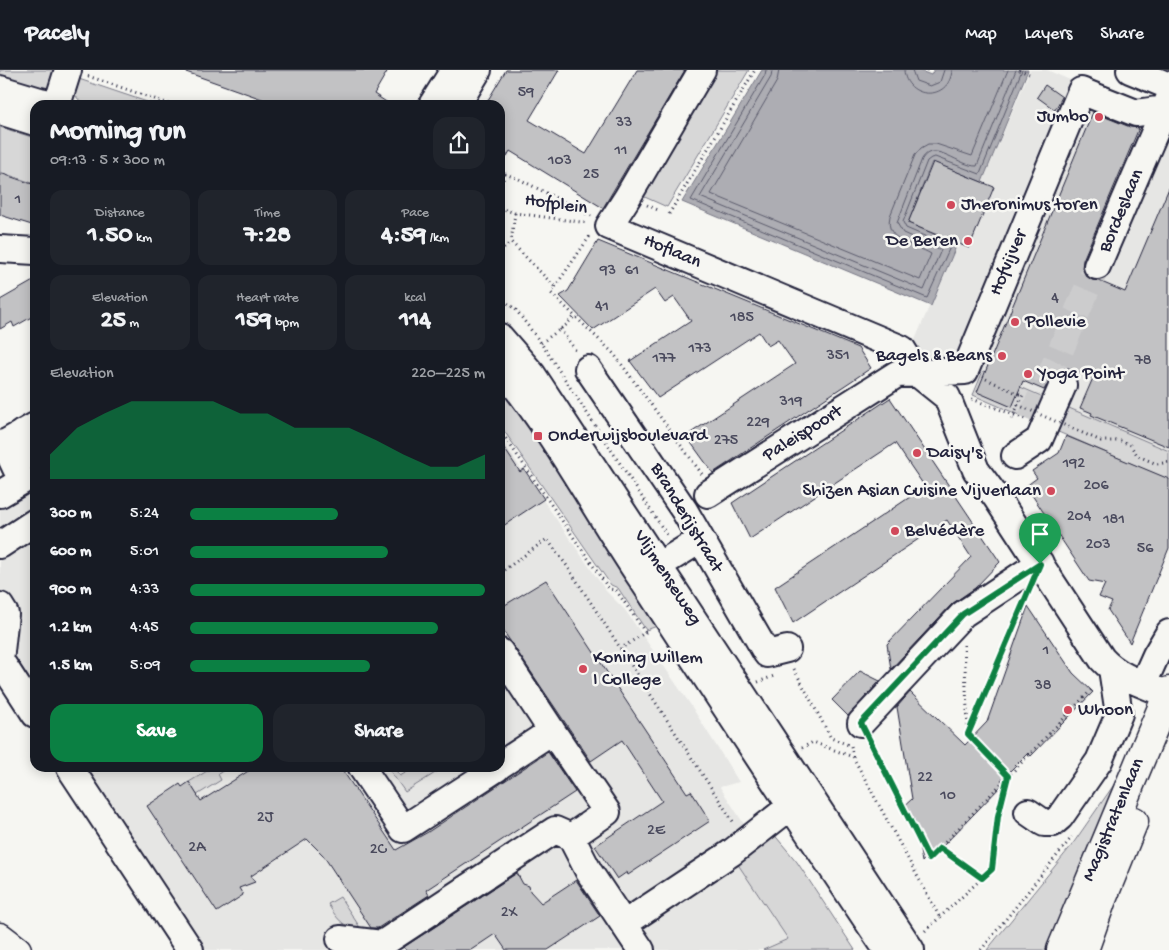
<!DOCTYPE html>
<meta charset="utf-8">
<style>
:root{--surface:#171b24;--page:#20242c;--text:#f1f3f6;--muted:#9ea1a6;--line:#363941;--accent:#0b8043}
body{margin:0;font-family:"Gochi Hand",sans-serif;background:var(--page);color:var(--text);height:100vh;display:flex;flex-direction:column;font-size:19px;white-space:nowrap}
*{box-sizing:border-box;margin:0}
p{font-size:16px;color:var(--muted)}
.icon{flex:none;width:28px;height:28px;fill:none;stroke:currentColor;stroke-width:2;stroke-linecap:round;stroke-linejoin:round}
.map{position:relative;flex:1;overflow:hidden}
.drawer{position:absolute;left:30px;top:30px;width:475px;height:672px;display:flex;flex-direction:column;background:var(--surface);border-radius:15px;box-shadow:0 2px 12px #0003}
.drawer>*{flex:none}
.pin{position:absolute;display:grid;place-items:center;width:42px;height:42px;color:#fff;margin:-51px -21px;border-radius:50% 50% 50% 0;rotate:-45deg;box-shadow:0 0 5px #0007}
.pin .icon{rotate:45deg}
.round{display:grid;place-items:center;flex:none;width:52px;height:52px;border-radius:15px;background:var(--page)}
.summary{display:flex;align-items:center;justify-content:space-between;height:85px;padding:0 20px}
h1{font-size:28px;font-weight:800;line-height:38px}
.figures{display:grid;grid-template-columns:repeat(3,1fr);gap:8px;height:85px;padding:5px 20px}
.figures div{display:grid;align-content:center;border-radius:12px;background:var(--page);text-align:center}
.figures b{font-size:25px;font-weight:800}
.figures small{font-size:14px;font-weight:400}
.figures p{font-size:14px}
.chart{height:140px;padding:10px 20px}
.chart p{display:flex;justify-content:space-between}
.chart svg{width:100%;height:90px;margin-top:5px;fill:var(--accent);opacity:.7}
.button{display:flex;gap:10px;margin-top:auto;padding:10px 20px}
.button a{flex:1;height:58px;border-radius:15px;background:var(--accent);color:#fff;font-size:20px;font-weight:800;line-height:58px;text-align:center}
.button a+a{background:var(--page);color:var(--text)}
ul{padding:0 20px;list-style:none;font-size:16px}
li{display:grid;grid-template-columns:80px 60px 1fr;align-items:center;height:38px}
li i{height:12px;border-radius:6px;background:var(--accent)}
header{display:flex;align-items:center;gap:30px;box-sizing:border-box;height:70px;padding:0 25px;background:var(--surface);border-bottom:1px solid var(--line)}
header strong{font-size:24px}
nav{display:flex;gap:28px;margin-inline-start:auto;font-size:18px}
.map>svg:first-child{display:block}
.built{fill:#e6e6e4}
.green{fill:#d7d7d7;stroke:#7c7c89}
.water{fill:#adadb3;stroke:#757583}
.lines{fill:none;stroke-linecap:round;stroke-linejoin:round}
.shore{stroke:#5a5a6b;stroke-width:1}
.building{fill:#c2c2c4;stroke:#22223b}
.minor-tunnel{stroke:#cccccd;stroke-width:26;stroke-dasharray:26 13;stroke-linecap:butt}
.minor-casing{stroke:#22223b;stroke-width:30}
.major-casing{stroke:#22223b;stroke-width:31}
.path{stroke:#22223b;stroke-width:3;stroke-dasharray:1 4;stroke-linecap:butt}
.minor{stroke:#f6f6f2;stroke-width:26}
.major{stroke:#f6f6f2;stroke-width:28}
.path-bridge{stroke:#22223b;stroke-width:3;stroke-dasharray:1 4;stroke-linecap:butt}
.route-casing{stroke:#fff;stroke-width:10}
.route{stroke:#0b8043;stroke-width:6}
.poi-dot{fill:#d1495b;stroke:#f6f6f2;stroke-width:2}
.labels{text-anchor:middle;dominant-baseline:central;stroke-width:5;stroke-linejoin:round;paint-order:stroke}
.number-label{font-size:16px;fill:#4a4a5d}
.poi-label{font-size:19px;fill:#22223b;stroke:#f6f6f2;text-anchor:start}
.street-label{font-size:19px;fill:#22223b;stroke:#f6f6f2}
</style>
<header>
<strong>Pacely</strong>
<nav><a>Map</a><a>Layers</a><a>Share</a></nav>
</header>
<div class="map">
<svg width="1169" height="880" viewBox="0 0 1169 880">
<rect width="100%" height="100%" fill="#f6f6f2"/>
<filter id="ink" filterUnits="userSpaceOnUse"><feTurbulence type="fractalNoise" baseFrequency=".02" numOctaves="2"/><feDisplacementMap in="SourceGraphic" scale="10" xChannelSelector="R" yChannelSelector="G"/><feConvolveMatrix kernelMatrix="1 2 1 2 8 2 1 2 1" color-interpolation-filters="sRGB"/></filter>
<g filter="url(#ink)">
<!-- built -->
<path class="built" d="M1030,0H1047L1169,53V385L909,284Z
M500,368L606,521L625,540L690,634L739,712L720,717L746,757L731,783L789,870L763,880H180L60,698H500Z
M35,391V659L0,606V412Z"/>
<!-- green -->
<path class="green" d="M0,0H54L59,2L48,22L0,15Z
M714,0H749L667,137L638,124Z
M73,7L156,35H90L80,31L74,24Z
M0,57L35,68V114L0,102Z
M983,301L1169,381V410L973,325Z
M500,306C518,329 529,357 545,382C582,440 621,497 660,555L646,560L618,518L611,515L500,355Z
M212,698H227L218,704L221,710L197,725L189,712Z
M388,698H394L400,706L414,698H443L405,722Z
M1120,706L1052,880H987L1072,775Z
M772,762L797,792L855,880H763L788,869L735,790Z
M340,827L363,862C343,856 339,852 328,834Z"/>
<!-- water -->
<path class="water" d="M762,0H918L931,5L934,0H1028L982,112L932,92L908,153L957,174L931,236L682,132Z"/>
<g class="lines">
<!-- shore -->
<path class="shore" d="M766,0L765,5L691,130L927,228L950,177L906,158L903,152L927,91L931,88L935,87L980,104L1022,0
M772,0L771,7L700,127L924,220L941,180L903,163L897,153L922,89C934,69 960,97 977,96L1016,0
M779,0L777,11L711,124L920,210L931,184C915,174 884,172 890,146L915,85L921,78L928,74H936L972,86L1008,0
M904,0C905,29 950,33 952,0
M912,0L916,11L930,16L940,12L944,0"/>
</g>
<!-- building -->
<path class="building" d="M186,0H388L374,24L391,35H279L186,2Z
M506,0H559L529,50L586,84L637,0H685L603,138L510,81L500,98V35H485Z
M1045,15L1062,27L1055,40L1037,27Z
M1093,42L1130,57L1139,58L1083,190L1082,198L1085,205L1092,210L1099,211L1125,222L1169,118V377L1091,345L1092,343L1080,338L1093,308L1061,295L1058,301L1050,309L1044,320L1023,311L1012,337L977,322Z
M933,92L994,117L969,178L908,153Z
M0,103L35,115V156L0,145Z
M598,171L858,278L871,298L713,403L686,366L795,294L778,270L768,276L759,262L658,328L630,291L691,251L674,227L665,233L655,219L593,260L560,226L568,221Z
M35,210V245L14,257L12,252L0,259V230Z
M890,328L1000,492L975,518L952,534L891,599L887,574L971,487L947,450L793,553L775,517L925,417L895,373L750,469L732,433Z
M1066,366L1169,409V478L1130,573L1108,540L1112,532L1099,527L1105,514L1089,511L1026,416L1037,408L1032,401L1059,383Z
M500,372L520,402L524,399L544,429L500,458Z
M546,510L687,723L691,721L710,751L628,805L627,802L617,809L595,776L662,731L622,670L591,691L500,556V538Z
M1028,536L1073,603L1093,622L1031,686L1028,683L1001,710L1004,713L942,777L939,774L922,792L915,751L902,738L912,729L897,637L910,622L965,675L987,652Z
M860,601L880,611L848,646L832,630Z
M548,682L575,722L426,820L429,825L378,858H371L323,785L307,769L251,806L255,812L239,818L243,825L217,842L147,736L180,714L182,717L189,712L201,731L253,698H341L396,780L428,762Z
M517,803L523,814L529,816L530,821L541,833L576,810L600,846L548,880H506L495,864L471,880H406L404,877Z"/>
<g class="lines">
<!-- minor-tunnel -->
<path class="minor-tunnel" d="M1030,351L1097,196"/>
<!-- minor casing -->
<g class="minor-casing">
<path id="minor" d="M702,0L627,128L609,156L902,279L917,303L947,327L976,400L996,427L1102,589C1119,608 1146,615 1169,625
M1130,0L1169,16
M0,19L40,31L60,35
M57,35L68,0
M432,35L454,0
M457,35L478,0
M0,41L35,52
M0,179L35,181
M1097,196L1169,29
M500,267L532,304L911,880
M500,297C554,361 594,438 641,508C722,632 804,757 887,880
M588,299L684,440L767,584L787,579
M22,363L35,386
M0,376L35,356
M1015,386L1039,370L1063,315
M0,424L22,411L4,373
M708,424L897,304L965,301L1081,21L1136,43L1165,39
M0,475L35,452
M645,504L700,470
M0,536L5,544L0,591
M500,582L552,661L500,695
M0,590L35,644
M1143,614L1156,585L1169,563
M861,653L963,544L1040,493
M552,661L607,742L571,767L589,802L641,880
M70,698L190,880
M362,698L403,759L497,698
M1028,742L1044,753H1053L1060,747L1099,691L1119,644L1112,599
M624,854L731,783L791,736
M340,869L382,874L555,760L571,767"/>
</g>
<!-- major casing -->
<g class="major-casing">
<path id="major" d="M0,867L17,880
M1061,880L1169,621
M1084,880L1101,832L1134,751"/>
</g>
<!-- path -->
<path class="path" d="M927,0L931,2
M1019,0L1029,4
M88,6L172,35
M500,103L505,104L500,119
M505,104L519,109L591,146
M647,135L658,140
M500,138L515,143L588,153
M515,143L511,172L555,217L551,223L614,284L702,404
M669,144L755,0
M500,182L511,172
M555,217L590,166
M500,227L516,240L541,273L667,465
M560,259L576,281
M541,273L566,255L575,246
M986,309L1019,324
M972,329L1025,349
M1012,349L1018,335
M500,360L609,519L616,520L645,562
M500,503L547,469L567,496L734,753
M964,575L968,661
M620,579L646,562
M794,599L831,668L851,676L853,686
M758,612L774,606
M870,671L929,789L1093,618
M802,678L813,672L853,687L940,848
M940,778L982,808
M925,861L992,799L998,746L1008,706L968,663L1024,531
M981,880L1072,767"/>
<!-- minor -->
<use href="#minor" class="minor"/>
<!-- major -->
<use href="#major" class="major"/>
<!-- path-bridge -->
<path class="path-bridge" d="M1019,324L1023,325L1018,335L1101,371H1121L1130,375L1138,386L1157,394L1169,392"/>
</g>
</g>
<g class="lines" filter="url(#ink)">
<!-- route casing -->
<g class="route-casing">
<path id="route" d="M1040,494L968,664L1008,706L998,746L992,799L982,808L940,778L929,789L861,653L963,544Z"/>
</g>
<!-- route -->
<use href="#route" class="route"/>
</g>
<!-- markers -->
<g class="poi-dot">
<circle cx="1099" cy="47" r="5"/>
<circle cx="951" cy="135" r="5"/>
<circle cx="968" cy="171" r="5"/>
<circle cx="1015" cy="252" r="5"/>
<circle cx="1002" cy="286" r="5"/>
<circle cx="1028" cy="304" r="5"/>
<rect x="533" y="361" width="10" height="10" rx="2.5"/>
<circle cx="917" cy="383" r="5"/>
<circle cx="1051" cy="421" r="5"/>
<circle cx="895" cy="461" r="5"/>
<circle cx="583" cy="599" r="5"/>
<circle cx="1068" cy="640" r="5"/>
</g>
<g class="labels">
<!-- number labels -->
<g class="number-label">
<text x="526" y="23">59</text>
<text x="624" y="53">33</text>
<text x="621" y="81">11</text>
<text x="560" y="91">103</text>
<text x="591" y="105">25</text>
<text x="18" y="130">1</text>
<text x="608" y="201">93</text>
<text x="632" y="201">61</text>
<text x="1055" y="229">4</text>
<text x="602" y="237">41</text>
<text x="742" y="248">185</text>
<text x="700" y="279">173</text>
<text x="838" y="286">351</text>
<text x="664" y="289">177</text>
<text x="1143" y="291">78</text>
<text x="791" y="332">319</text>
<text x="758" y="353">229</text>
<text x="726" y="371">275</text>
<text x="1074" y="394">192</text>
<text x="1096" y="416">206</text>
<text x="1079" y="447">204</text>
<text x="1114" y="450">181</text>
<text x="1098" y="475">203</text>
<text x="1145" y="479">56</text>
<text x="1046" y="581">1</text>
<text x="1043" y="616">38</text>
<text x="925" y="708">22</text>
<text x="948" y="726">10</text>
<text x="265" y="748">2J</text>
<text x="656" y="761">2E</text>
<text x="197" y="778">2A</text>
<text x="378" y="780">2C</text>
<text x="509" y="843">2X</text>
</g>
<!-- poi labels -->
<g class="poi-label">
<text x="1089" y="47" text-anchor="end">Jumbo</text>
<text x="961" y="135">Jheronimus toren</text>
<text x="958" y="171" text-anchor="end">De Beren</text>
<text x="1025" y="252">Pollevie</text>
<text x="992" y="286" text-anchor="end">Bagels &amp; Beans</text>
<text x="1038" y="304">Yoga Point</text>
<text x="548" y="366">Onderwijsboulevard</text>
<text x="927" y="383">Daisy's</text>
<text x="1041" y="421" text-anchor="end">Shizen Asian Cuisine Vijverlaan</text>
<text x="905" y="461">Belvédère</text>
<text x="593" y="588">Koning Willem<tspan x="593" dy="22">I College</tspan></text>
<text x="1078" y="640">Whoon</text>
</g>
<!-- street labels -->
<g class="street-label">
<text transform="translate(556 135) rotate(8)">Hofplein</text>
<text transform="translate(1122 141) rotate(-67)">Bordeslaan</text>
<text transform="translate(672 182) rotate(23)">Hoflaan</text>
<text transform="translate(1009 193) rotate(-67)">Hofvijver</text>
<text transform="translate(803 364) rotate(-32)">Paleispoort</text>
<text transform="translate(686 448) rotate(59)">Branderijstraat</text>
<text transform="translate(667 508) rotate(57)">Vlijmenseweg</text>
<text transform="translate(1114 750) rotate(-67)">Magistratenlaan</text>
</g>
</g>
</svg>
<div class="pin" style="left:1040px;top:494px;background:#1e9e55"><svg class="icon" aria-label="arrive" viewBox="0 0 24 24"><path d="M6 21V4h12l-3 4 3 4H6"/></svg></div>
<section class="drawer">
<div class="summary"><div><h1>Morning run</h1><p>09:13 · 5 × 300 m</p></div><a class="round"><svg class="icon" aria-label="share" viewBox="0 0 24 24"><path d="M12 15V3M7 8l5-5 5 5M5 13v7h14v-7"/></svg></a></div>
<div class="figures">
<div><p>Distance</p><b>1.50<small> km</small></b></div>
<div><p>Time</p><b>7:28</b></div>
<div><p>Pace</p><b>4:59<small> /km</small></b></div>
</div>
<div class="figures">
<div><p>Elevation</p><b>25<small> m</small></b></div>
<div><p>Heart rate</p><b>159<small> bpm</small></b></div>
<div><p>kcal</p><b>114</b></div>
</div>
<div class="chart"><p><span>Elevation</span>220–225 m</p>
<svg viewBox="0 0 160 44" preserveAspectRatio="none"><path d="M0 44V32L10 19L20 12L30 6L40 6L50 6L60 6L70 12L80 12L90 19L100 19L110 19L120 25L130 32L140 38L150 38L160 32V44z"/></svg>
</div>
<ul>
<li><b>300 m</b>5:24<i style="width:50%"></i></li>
<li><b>600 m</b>5:01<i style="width:67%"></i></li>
<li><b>900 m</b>4:33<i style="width:100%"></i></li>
<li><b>1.2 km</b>4:45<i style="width:84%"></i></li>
<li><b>1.5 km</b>5:09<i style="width:61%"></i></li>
</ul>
<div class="button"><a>Save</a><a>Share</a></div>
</section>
</div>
